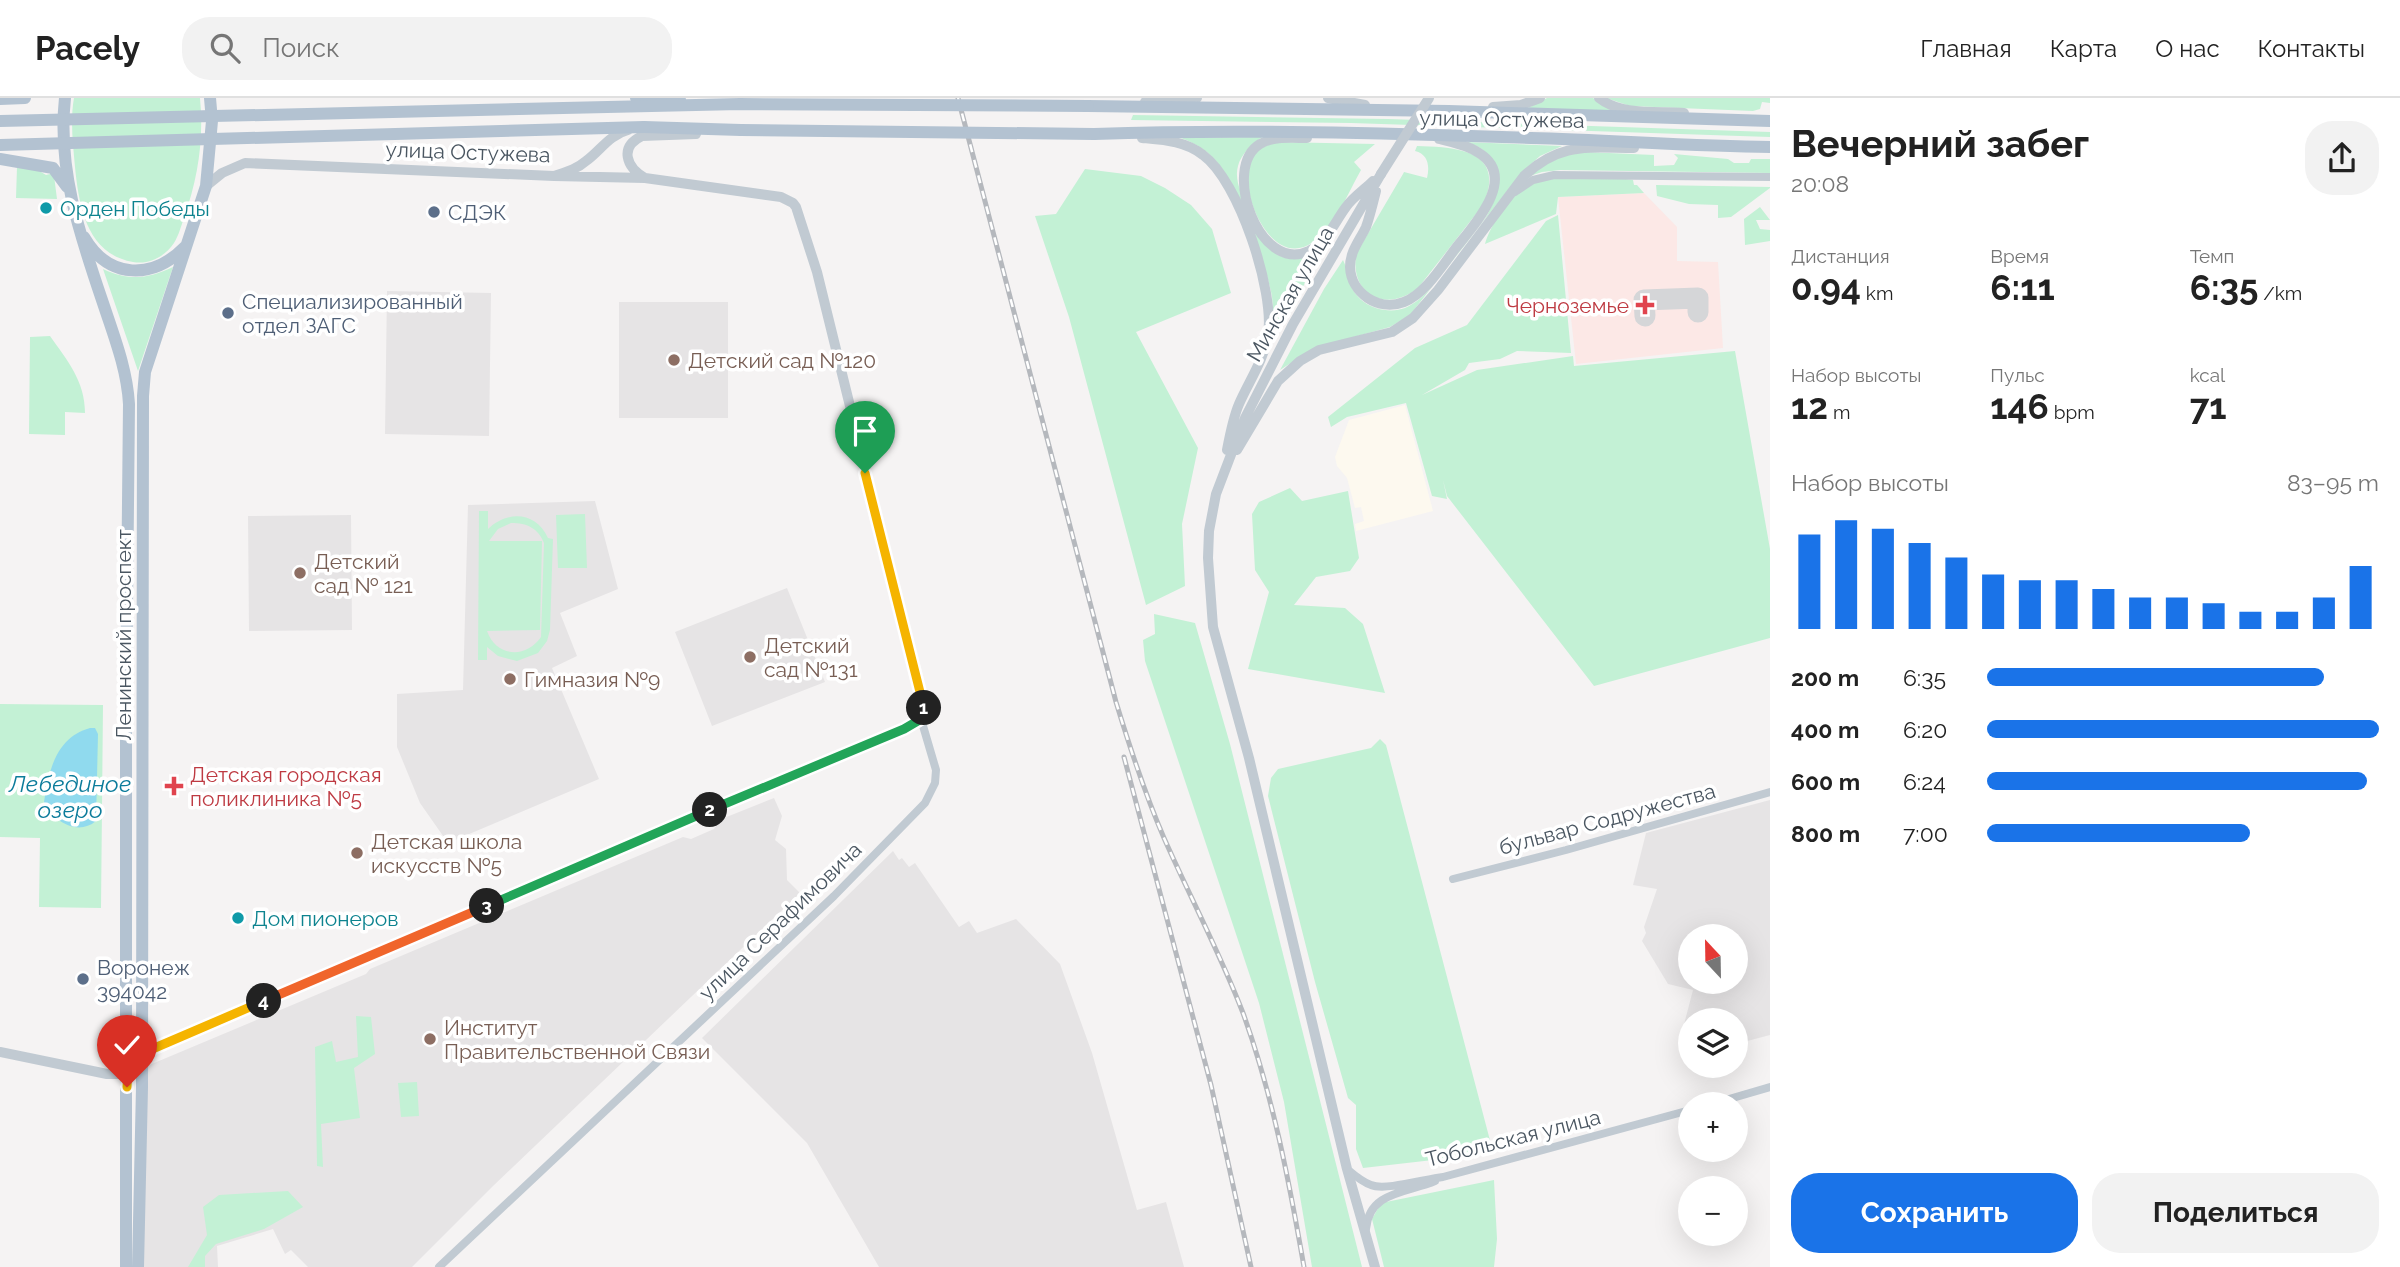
<!DOCTYPE html>
<html lang="ru">
<meta charset="utf-8">
<style>
:root{--surface:#fff;--page:#f2f2f2;--text:#222;--muted:#767676;--line:#e0e0e0;--accent:#1a73e8}
body{margin:0;font-family:Raleway,sans-serif;background:var(--page);color:var(--text);height:100vh;display:flex;flex-direction:column;font-size:26px;white-space:nowrap}
*{box-sizing:border-box;margin:0}
p{font-size:23px;color:var(--muted)}
.icon{flex:none;width:38px;height:38px;fill:none;stroke:currentColor;stroke-width:2;stroke-linecap:round;stroke-linejoin:round}
.map{position:relative;flex:1;overflow:hidden}
.side{display:flex;flex-direction:column;background:var(--surface);width:630px}
.side>*{flex:none}
.needle{width:46px;rotate:338deg}
.tools{position:absolute;left:1678px;top:826px;display:grid;gap:14px}
.tools a{display:grid;place-items:center;width:70px;height:70px;border-radius:50%;background:var(--surface);box-shadow:0 7px 28px #0002;font-size:35px}
.pin{position:absolute;display:grid;place-items:center;width:60px;height:60px;color:#fff;margin:-72px -30px;border-radius:50% 50% 50% 0;rotate:-45deg;box-shadow:0 0 7px #0007}
.pin .icon{rotate:45deg}
.km{position:absolute;width:35px;height:35px;margin:-18px;border-radius:50%;background:#222;color:#fff;font-size:19px;line-height:35px;text-align:center}
.round{display:grid;place-items:center;flex:none;width:74px;height:74px;border-radius:28px;background:var(--page)}
.overview{display:flex;align-items:center;justify-content:space-between;height:119px;padding:0 21px}
h1{font-size:38px;font-weight:700;line-height:52px}
.metrics{display:grid;grid-template-columns:repeat(3,1fr);gap:10px;height:119px;padding:7px 21px}
.metrics div{display:grid;align-content:center}
.metrics b{font-size:35px;font-weight:700}
.metrics small{font-size:19px;font-weight:400}
.metrics p{font-size:19px}
.chart{height:196px;padding:14px 21px}
.chart p{display:flex;justify-content:space-between}
.chart svg{width:100%;height:126px;margin-top:7px;stroke:var(--accent);stroke-width:6}
.button{display:flex;gap:14px;margin-top:auto;padding:14px 21px}
.button a{flex:1;height:80px;border-radius:28px;background:var(--accent);color:#fff;font-size:28px;font-weight:700;line-height:80px;text-align:center}
.button a+a{background:var(--page);color:var(--text)}
ul{padding:0 21px;list-style:none;font-size:23px}
li{display:grid;grid-template-columns:112px 84px 1fr;align-items:center;height:52px}
li i{height:18px;border-radius:9px;background:var(--accent)}
header{display:flex;align-items:center;gap:42px;box-sizing:border-box;height:98px;padding:0 35px;background:var(--surface);border-bottom:2px solid var(--line)}
header strong{font-size:33px}
nav{display:flex;gap:38px;margin-inline-start:auto;font-size:24px}
.search{width:490px;height:63px;background:var(--page);display:flex;align-items:center;gap:18px;box-sizing:border-box;padding:0 24px;border-radius:28px;color:var(--muted);font-size:26px}
main{display:flex;flex:1;min-height:0}
.map>svg:first-child{display:block}
.commercial{fill:#fdf9ef}
.education{fill:#e6e4e5;fill-rule:evenodd}
.medical{fill:#fce8e6}
.green{fill:#c3f1d5;fill-rule:evenodd}
.water{fill:#90daee}
.lines{fill:none;stroke-linecap:round;stroke-linejoin:round}
.taxiway{stroke:#d5d6d8;stroke-width:21}
.minor{stroke:#c1cad2;stroke-width:8}
.tertiary{stroke:#c1cad2;stroke-width:10}
.primary{stroke:#b3c2d1;stroke-width:12}
.rail-casing{stroke:#b5b8bd;stroke-width:5}
.rail{stroke:#fff;stroke-width:2.5;stroke-dasharray:8;stroke-linecap:butt}
.tertiary-bridge{stroke:#c1cad2;stroke-width:10}
.primary-bridge{stroke:#b3c2d1;stroke-width:12}
.split-1-casing{stroke:#fff;stroke-width:14}
.split-2-casing{stroke:#fff;stroke-width:14}
.split-3-casing{stroke:#fff;stroke-width:14}
.split-4-casing{stroke:#fff;stroke-width:14}
.split-5-casing{stroke:#fff;stroke-width:14}
.split-1{stroke:#f5b400;stroke-width:9}
.split-2{stroke:#22a559;stroke-width:9}
.split-3{stroke:#22a559;stroke-width:9}
.split-4{stroke:#f0652b;stroke-width:9}
.split-5{stroke:#f5b400;stroke-width:9}
.culture-dot{fill:#0f9aa8;stroke:#fff;stroke-width:2.5}
.service-dot{fill:#5c6f8a;stroke:#fff;stroke-width:2.5}
.health-dot{fill:#e0444e;stroke:#fff;stroke-width:2.5}
.education-dot{fill:#8d6e63;stroke:#fff;stroke-width:2.5}
.labels{text-anchor:middle;dominant-baseline:central;stroke-width:7;stroke-linejoin:round;paint-order:stroke}
.street-label{font-size:21px;fill:#4a5661;stroke:#fff}
.culture-label{font-size:21px;fill:#0d838f;stroke:#fff;text-anchor:start}
.service-label{font-size:21px;fill:#4e5e75;stroke:#fff;text-anchor:start}
.health-label{font-size:21px;fill:#be3a42;stroke:#fff;text-anchor:end}
.education-label{font-size:21px;fill:#785e54;stroke:#fff;text-anchor:start}
.water-label{font-size:23px;font-style:italic;fill:#0c7c9b;stroke:#fff}
</style>
<header>
<strong>Pacely</strong>
<div class="search"><svg class="icon" aria-label="search" viewBox="0 0 24 24"><circle cx="10" cy="10" r="6"/><path d="M15 15l6 6"/></svg>Поиск</div>
<nav><a>Главная</a><a>Карта</a><a>О нас</a><a>Контакты</a></nav>
</header>
<main>
<div class="map">
<svg width="1770" height="1169" viewBox="0 0 1770 1169">
<rect width="100%" height="100%" fill="#f5f3f3"/>
<!-- commercial -->
<path class="commercial" d="M1405,307L1433,413L1356,433L1355,426L1364,423L1361,409L1355,410L1347,380L1337,368L1335,359L1349,322Z"/>
<!-- education -->
<path class="education" d="M387,193L491,195L489,338L385,336Z
M619,204H728V320H619Z
M595,403L618,491L560,515L577,558L552,570L599,681L448,745L420,705L397,649V596L463,592L468,407Z
M351,417L352,532L249,533L248,418Z
M787,490L825,584L712,628L675,534Z
M774,700L782,718L775,742L786,751L787,782L800,795L493,1088L412,1169H308L291,1152L285,1156L273,1131L217,1148L218,1169H141L147,968L366,876L370,871L683,739L691,741L714,731L719,722Z
M1770,702V937L1736,946V922H1690V958L1688,959L1682,934L1693,892L1668,886L1642,843L1646,835L1644,829L1657,791L1633,787L1646,735ZM1690,838H1736V884H1690Z
M893,753L899,762L902,760L909,769L915,765L959,829L969,823L977,835L1016,821L1060,866L1092,955L1137,1112L1166,1104L1184,1169H879L807,1045L702,940Z"/>
<!-- medical -->
<path class="medical" d="M1644,95L1677,129V163L1718,164L1723,250L1576,266L1558,99Z"/>
<!-- green -->
<path class="green" d="M74,0H200C204,42 198,80 184,120C181,128 179,137 174,145C165,158 150,167 133,164C87,156 79,109 75,69C73,47 70,22 74,0Z
M1547,0H1593L1612,13L1528,10Z
M1606,0H1770V5L1762,4L1760,11L1753,13L1630,8Z
M1133,17L1388,21L1770,34V39L1351,25L1131,22Z
M1262,39C1252,46 1241,56 1238,68C1234,82 1242,97 1247,110C1262,146 1279,178 1322,150L1324,151L1273,242C1271,230 1274,214 1272,199C1267,169 1239,92 1220,68C1210,54 1197,46 1181,40Z
M1276,44L1375,46L1354,64L1361,72C1348,95 1335,128 1313,144C1271,174 1237,91 1250,62C1255,51 1266,48 1276,44Z
M1466,44L1562,48L1540,58L1522,74L1410,217L1390,229L1314,250L1280,272L1324,191L1343,162C1351,178 1346,190 1364,204C1375,212 1392,215 1405,210C1428,200 1442,175 1457,156C1479,127 1502,110 1495,72C1492,56 1481,48 1466,44Z
M1417,48C1457,49 1507,52 1483,107L1418,190C1386,215 1350,198 1356,156L1403,76L1404,74L1427,80C1430,68 1428,56 1415,53Z
M1586,54L1654,57V68L1674,67L1678,60L1674,56L1728,61L1734,65H1749L1751,61H1770V75L1560,72L1542,74L1530,78C1546,62 1564,56 1586,54Z
M17,69L36,71L46,77L50,76L53,70L57,101L16,100Z
M1085,71L1141,78L1165,90L1191,107L1212,131L1231,195L1136,234L1198,350L1182,426L1185,488L1146,507L1069,219L1035,118L1056,116Z
M1556,80L1626,81L1633,82L1634,87H1637L1644,95L1558,99L1556,116L1485,146C1491,125 1512,93 1534,85C1541,83 1549,82 1556,80Z
M1656,87L1770,89V90L1731,119L1718,120V107L1689,106L1657,98Z
M1760,109L1770,122H1756L1760,131L1770,132V143L1745,147L1744,121Z
M1558,117L1571,255L1517,253L1500,261L1469,265L1465,272L1422,297L1477,272L1573,258L1574,268L1735,253L1770,451V540L1594,588L1447,398L1443,382L1447,401L1432,398L1406,305L1347,319L1331,329L1328,319L1415,250L1467,227L1546,123Z
M173,169L138,273L103,171C128,183 148,181 173,169Z
M50,238C67,262 85,283 85,315L65,314V337L29,336L30,239Z
M1290,390L1302,403L1348,393L1359,460L1350,473L1316,479L1294,507L1345,510L1363,526L1385,595L1248,571L1269,494L1255,472L1252,416L1259,404Z
M479,413H488V431C508,412 536,414 548,440L553,441L550,532L547,543L538,555L517,563L498,558L487,549V562H478ZM511,425C527,425 538,430 544,445L541,539C526,561 496,559 487,533L540,532L542,443H489L498,431Z
M585,416L587,470H558L556,417Z
M1154,516L1195,525L1230,646L1362,1169H1312L1284,1004L1259,905L1145,563L1143,542L1155,536Z
M0,606L103,607L101,810L39,809L40,740L0,739Z
M1380,641L1386,647L1492,1050L1433,1062L1363,1070L1356,1051V1007L1348,1000L1315,884L1268,698L1271,680L1278,671L1371,650Z
M356,918L371,919L375,956L354,970L360,1020L321,1026L323,1069L317,1068L315,949L332,943L336,964L358,959Z
M417,984L419,1018L401,1019L398,985Z
M1494,1082L1497,1141L1494,1169H1384L1372,1121L1381,1105Z
M288,1093L303,1109L264,1131L216,1146L205,1158V1169H188L207,1137L203,1109L219,1097Z"/>
<!-- water -->
<path class="water" d="M90,630H95L98,636L96,723C77,739 52,722 44,704C49,673 55,640 90,630Z"/>
<g class="lines">
<!-- taxiway -->
<path class="taxiway" d="M1645,218L1644,202L1698,200V214"/>
<!-- minor -->
<path class="minor" d="M1515,94L1533,82L1554,77L1770,79
M1453,781L1566,752L1770,694
M1712,1006L1770,989
M1347,1071C1354,1077 1362,1084 1371,1087C1385,1093 1425,1081 1443,1079L1690,1012
M1366,1131C1369,1093 1407,1095 1435,1083
M439,1169L834,798L925,705L935,685L936,672L921,621"/>
<!-- tertiary -->
<path class="tertiary" d="M1328,0L1365,7
M1599,0C1621,18 1657,13 1684,15
M1145,4L1197,0
M1493,9L1521,7L1540,0
M1142,40C1164,42 1185,43 1203,57C1239,83 1275,194 1268,237C1264,262 1249,283 1239,306C1233,320 1230,336 1227,352
M1307,40C1292,40 1273,38 1260,46C1221,69 1259,177 1309,153C1328,143 1334,125 1346,109C1353,99 1365,91 1373,83
M645,80C626,69 619,49 642,38L696,36
M206,88L222,75L245,65L554,78C566,74 577,71 586,63C601,52 609,37 628,32
M1376,93C1373,105 1370,118 1366,129C1360,142 1350,153 1350,169C1351,195 1378,214 1404,204C1425,196 1442,168 1455,151C1473,128 1519,80 1479,55C1467,47 1452,44 1439,41
M1237,352L1278,283L1300,263L1319,252L1392,234L1413,220L1438,192L1524,78C1560,44 1587,50 1634,50
M0,954L107,976H127L141,958L160,947L903,631L921,621L924,609L817,174L796,109L793,105L781,99L645,80L554,78
M1375,1169L1347,1071L1249,660L1213,529L1208,460L1209,433L1216,396L1245,320L1293,226L1381,76"/>
<!-- primary -->
<path class="primary" d="M65,0C57,73 81,140 104,208C115,241 127,272 129,306L126,605V1169
M636,0L680,2
M0,1L25,0
M1088,8L1449,13L1770,23
M644,29L741,32
M1094,36C1240,31 1385,35 1531,40C1610,42 1690,48 1770,49
M0,61L53,70L67,89
M84,139C109,182 153,182 186,148
M138,1169L142,989L143,298L145,274L206,88L212,23L210,0"/>
<!-- rail casing -->
<g class="rail-casing">
<path id="rail" d="M958,0L1116,604C1130,650 1145,696 1164,740C1190,799 1220,855 1243,915C1273,998 1289,1083 1304,1169
M1124,659L1211,987L1251,1169"/>
</g>
<!-- rail -->
<use href="#rail" class="rail"/>
<!-- tertiary-bridge -->
<path class="tertiary-bridge" d="M1381,76L1429,0"/>
<!-- primary-bridge -->
<path class="primary-bridge" d="M0,23L740,6L1088,8
M741,32L1094,36
M0,47L644,29"/>
</g>
<g class="lines">
<!-- split-1 casing -->
<g class="split-1-casing">
<path id="split-1" d="M865,375L924,610"/>
</g>
<!-- split-2 casing -->
<g class="split-2-casing">
<path id="split-2" d="M710,712L904,631L921,621L924,610"/>
</g>
<!-- split-3 casing -->
<g class="split-3-casing">
<path id="split-3" d="M487,808L710,712"/>
</g>
<!-- split-4 casing -->
<g class="split-4-casing">
<path id="split-4" d="M264,903L487,808"/>
</g>
<!-- split-5 casing -->
<g class="split-5-casing">
<path id="split-5" d="M127,989C127,971 135,962 150,952L264,903"/>
</g>
<!-- split-1 -->
<use href="#split-1" class="split-1"/>
<!-- split-2 -->
<use href="#split-2" class="split-2"/>
<!-- split-3 -->
<use href="#split-3" class="split-3"/>
<!-- split-4 -->
<use href="#split-4" class="split-4"/>
<!-- split-5 -->
<use href="#split-5" class="split-5"/>
</g>
<!-- markers -->
<g class="culture-dot">
<circle cx="46" cy="110" r="7"/>
<circle cx="238" cy="820" r="7"/>
</g>
<g class="service-dot">
<circle cx="434" cy="114" r="7"/>
<circle cx="228" cy="215" r="7"/>
<circle cx="83" cy="881" r="7"/>
</g>
<g class="health-dot">
<path d="M1641.5 196.5h7v7h7v7h-7v7h-7v-7h-7v-7h7z"/>
<path d="M170.5 677.5h7v7h7v7h-7v7h-7v-7h-7v-7h7z"/>
</g>
<g class="education-dot">
<circle cx="674" cy="262" r="7"/>
<circle cx="300" cy="475" r="7"/>
<circle cx="750" cy="559" r="7"/>
<circle cx="510" cy="581" r="7"/>
<circle cx="357" cy="755" r="7"/>
<circle cx="430" cy="941" r="7"/>
</g>
<g class="labels">
<!-- street labels -->
<g class="street-label">
<text transform="translate(1502 21) rotate(1)">улица Остужева</text>
<text transform="translate(468 54) rotate(2)">улица Остужева</text>
<text transform="translate(1290 196) rotate(-60)">Минская улица</text>
<text transform="translate(123 537) rotate(-90)">Ленинский проспект</text>
<text transform="translate(1607 721) rotate(-15)">бульвар Содружества</text>
<text transform="translate(780 823) rotate(-44)">улица Серафимовича</text>
<text transform="translate(1513 1040) rotate(-14)">Тобольская улица</text>
</g>
<!-- culture labels -->
<g class="culture-label">
<text x="60" y="110">Орден Победы</text>
<text x="252" y="820">Дом пионеров</text>
</g>
<!-- service labels -->
<g class="service-label">
<text x="448" y="114">СДЭК</text>
<text x="242" y="203">Специализированный<tspan x="242" dy="24">отдел ЗАГС</tspan></text>
<text x="97" y="869">Воронеж<tspan x="97" dy="24">394042</tspan></text>
</g>
<!-- health labels -->
<g class="health-label">
<text x="1629" y="207">Черноземье</text>
<text x="190" y="676" text-anchor="start">Детская городская<tspan x="190" dy="24">поликлиника №5</tspan></text>
</g>
<!-- education labels -->
<g class="education-label">
<text x="688" y="262">Детский сад №120</text>
<text x="314" y="463">Детский<tspan x="314" dy="24">сад № 121</tspan></text>
<text x="764" y="547">Детский<tspan x="764" dy="24">сад №131</tspan></text>
<text x="524" y="581">Гимназия №9</text>
<text x="371" y="743">Детская школа<tspan x="371" dy="24">искусств №5</tspan></text>
<text x="444" y="929">Институт<tspan x="444" dy="24">Правительственной Связи</tspan></text>
</g>
<!-- water labels -->
<g class="water-label">
<text x="70" y="685">Лебединое<tspan x="70" dy="26">озеро</tspan></text>
</g>
</g>
</svg>
<div class="tools">
<a><svg class="needle" viewBox="-14 -14 28 28"><path d="M0-13l5 13h-10z" fill="#e53935"/><path d="M0 13l5-13h-10z" fill="#767676"/></svg></a>
<a><svg class="icon" aria-label="layers" viewBox="0 0 24 24"><path d="M12 4l9 5-9 5-9-5zM3 14l9 5 9-5"/></svg></a>
<a>+</a>
<a>−</a>
</div>
<div class="pin" style="left:865px;top:375px;background:#1e9e55"><svg class="icon" aria-label="arrive" viewBox="0 0 24 24"><path d="M6 21V4h12l-3 4 3 4H6"/></svg></div>
<div class="pin" style="left:127px;top:989px;background:#d93025"><svg class="icon" aria-label="check" viewBox="0 0 24 24"><path d="M5 12l5 5 9-10"/></svg></div>
<b class="km" style="left:924px;top:610px">1</b>
<b class="km" style="left:710px;top:712px">2</b>
<b class="km" style="left:487px;top:808px">3</b>
<b class="km" style="left:264px;top:903px">4</b>
</div>
<section class="side">
<div class="overview"><div><h1>Вечерний забег</h1><p>20:08</p></div><a class="round"><svg class="icon" aria-label="share" viewBox="0 0 24 24"><path d="M12 15V3M7 8l5-5 5 5M5 13v7h14v-7"/></svg></a></div>
<div class="metrics">
<div><p>Дистанция</p><b>0.94<small> km</small></b></div>
<div><p>Время</p><b>6:11</b></div>
<div><p>Темп</p><b>6:35<small> /km</small></b></div>
</div>
<div class="metrics">
<div><p>Набор высоты</p><b>12<small> m</small></b></div>
<div><p>Пульс</p><b>146<small> bpm</small></b></div>
<div><p>kcal</p><b>71</b></div>
</div>
<div class="chart"><p><span>Набор высоты</span>83–95 m</p>
<svg viewBox="0 0 160 44" preserveAspectRatio="none"><path d="M5 44V11M15 44V6M25 44V9M35 44V14M45 44V19M55 44V25M65 44V27M75 44V27M85 44V30M95 44V33M105 44V33M115 44V35M125 44V38M135 44V38M145 44V33M155 44V22"/></svg>
</div>
<ul>
<li><b>200 m</b>6:35<i style="width:86%"></i></li>
<li><b>400 m</b>6:20<i style="width:100%"></i></li>
<li><b>600 m</b>6:24<i style="width:97%"></i></li>
<li><b>800 m</b>7:00<i style="width:67%"></i></li>
</ul>
<div class="button"><a>Сохранить</a><a>Поделиться</a></div>
</section>
</main>
